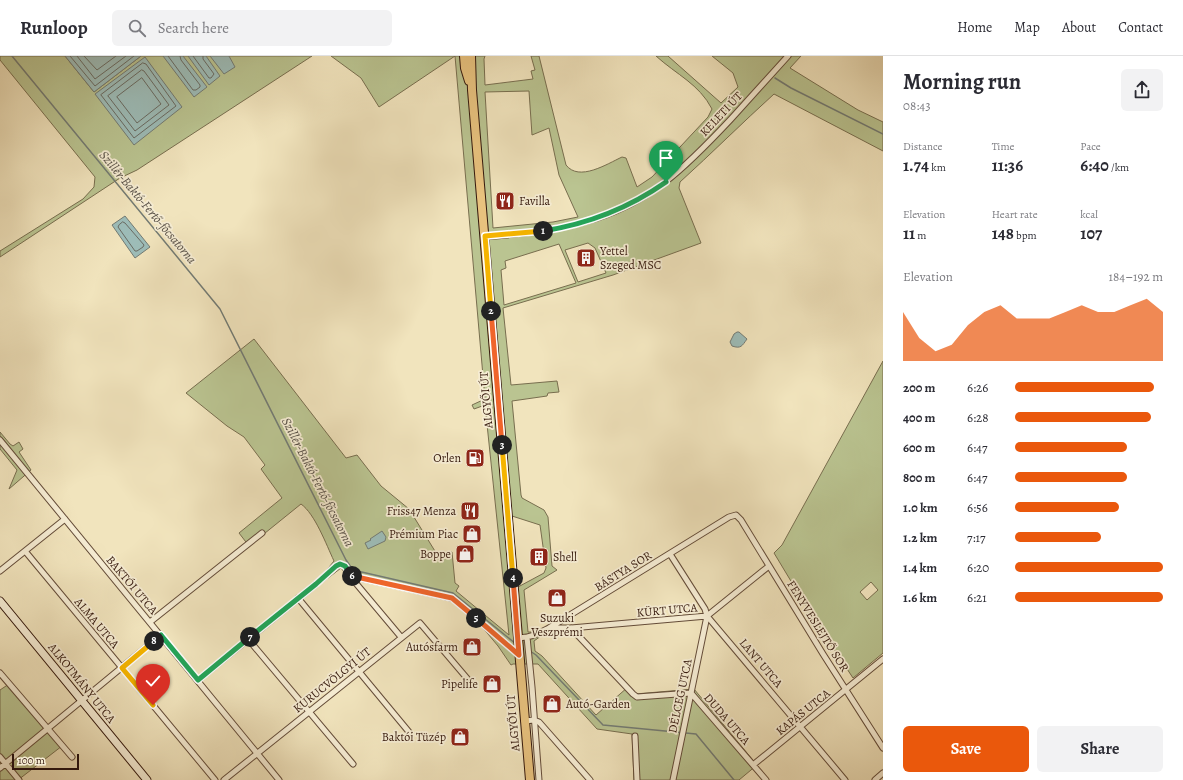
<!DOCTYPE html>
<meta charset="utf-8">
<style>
:root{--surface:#fff;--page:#f2f2f3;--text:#2b2b33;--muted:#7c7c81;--line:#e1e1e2;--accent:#ea580c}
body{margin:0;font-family:Alegreya,serif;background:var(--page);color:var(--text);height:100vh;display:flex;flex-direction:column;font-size:15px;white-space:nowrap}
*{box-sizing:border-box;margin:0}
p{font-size:13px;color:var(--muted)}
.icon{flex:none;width:22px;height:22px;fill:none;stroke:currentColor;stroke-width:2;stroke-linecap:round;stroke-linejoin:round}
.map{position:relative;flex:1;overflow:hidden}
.sheet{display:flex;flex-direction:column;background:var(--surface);width:300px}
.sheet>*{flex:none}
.scale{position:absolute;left:12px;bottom:10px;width:67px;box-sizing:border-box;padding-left:4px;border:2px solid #35190d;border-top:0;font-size:11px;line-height:14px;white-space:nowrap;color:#35190d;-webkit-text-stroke:3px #f6edd4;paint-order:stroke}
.pin{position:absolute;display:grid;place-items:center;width:34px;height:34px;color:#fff;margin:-41px -17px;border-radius:50% 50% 50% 0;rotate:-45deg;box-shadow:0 0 4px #0007}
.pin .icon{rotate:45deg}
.km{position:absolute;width:20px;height:20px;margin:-10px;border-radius:50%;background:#222;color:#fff;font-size:11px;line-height:20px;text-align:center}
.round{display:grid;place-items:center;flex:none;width:42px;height:42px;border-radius:6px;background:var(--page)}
.headline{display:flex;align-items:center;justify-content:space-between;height:68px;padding:0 20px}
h1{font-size:22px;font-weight:600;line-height:30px}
.figures{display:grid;grid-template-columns:repeat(3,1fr);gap:6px;height:68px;padding:4px 20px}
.figures div{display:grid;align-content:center}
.figures b{font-size:17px;font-weight:600}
.figures small{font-size:11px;font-weight:400}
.figures p{font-size:11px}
.chart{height:112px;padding:8px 20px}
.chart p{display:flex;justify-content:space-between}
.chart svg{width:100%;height:72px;margin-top:4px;fill:var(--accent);opacity:.7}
.cta{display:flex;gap:8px;margin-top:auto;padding:8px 20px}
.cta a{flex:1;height:46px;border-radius:6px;background:var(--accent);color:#fff;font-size:16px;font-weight:600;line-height:46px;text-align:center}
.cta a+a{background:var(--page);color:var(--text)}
ul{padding:0 20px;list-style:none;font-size:13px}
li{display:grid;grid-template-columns:64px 48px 1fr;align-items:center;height:30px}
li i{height:10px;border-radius:5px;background:var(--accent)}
header{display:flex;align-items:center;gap:24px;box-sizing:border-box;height:56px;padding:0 20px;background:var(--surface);border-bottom:1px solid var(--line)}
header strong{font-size:19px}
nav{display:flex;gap:22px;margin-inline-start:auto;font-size:14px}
.search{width:280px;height:36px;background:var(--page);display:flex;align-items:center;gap:10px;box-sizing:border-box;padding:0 14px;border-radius:6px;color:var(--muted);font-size:15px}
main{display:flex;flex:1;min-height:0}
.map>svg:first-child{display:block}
.green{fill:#bac491;stroke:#786e4f;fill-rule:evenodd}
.water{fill:#9dbdb9;stroke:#737b74}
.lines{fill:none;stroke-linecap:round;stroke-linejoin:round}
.shore{stroke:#696b63;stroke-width:1}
.stream{stroke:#737b74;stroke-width:1.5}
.street-casing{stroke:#644c39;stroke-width:7}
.secondary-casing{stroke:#35190d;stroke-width:9}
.primary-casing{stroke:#35190d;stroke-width:10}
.street{stroke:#f6edd4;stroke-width:5}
.secondary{stroke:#f6edd4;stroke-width:7}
.primary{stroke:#e8c27e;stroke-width:8}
.split-1-casing{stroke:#fff;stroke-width:8}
.split-2-casing{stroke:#fff;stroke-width:8}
.split-3-casing{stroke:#fff;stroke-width:8}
.split-4-casing{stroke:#fff;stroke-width:8}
.split-5-casing{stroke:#fff;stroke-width:8}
.split-6-casing{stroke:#fff;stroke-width:8}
.split-7-casing{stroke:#fff;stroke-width:8}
.split-8-casing{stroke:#fff;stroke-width:8}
.split-9-casing{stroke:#fff;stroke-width:8}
.split-1{stroke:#22a559;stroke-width:5}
.split-2{stroke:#f5b400;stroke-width:5}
.split-3{stroke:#f0652b;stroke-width:5}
.split-4{stroke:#f5b400;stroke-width:5}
.split-5{stroke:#f0652b;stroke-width:5}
.split-6{stroke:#f0652b;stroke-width:5}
.split-7{stroke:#22a559;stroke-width:5}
.split-8{stroke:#22a559;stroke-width:5}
.split-9{stroke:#f5b400;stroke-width:5}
.labels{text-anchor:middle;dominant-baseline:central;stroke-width:3.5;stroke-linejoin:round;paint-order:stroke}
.street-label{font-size:12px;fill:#35190d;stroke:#f6edd4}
.poi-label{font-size:12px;fill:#35190d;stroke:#f6edd4;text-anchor:end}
.water-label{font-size:13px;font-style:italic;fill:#595249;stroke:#f6edd4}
</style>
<header>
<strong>Runloop</strong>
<div class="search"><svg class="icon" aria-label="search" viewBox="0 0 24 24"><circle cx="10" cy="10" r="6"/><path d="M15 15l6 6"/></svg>Search here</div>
<nav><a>Home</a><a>Map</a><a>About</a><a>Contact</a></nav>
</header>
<main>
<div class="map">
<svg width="883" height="724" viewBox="0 0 883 724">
<rect width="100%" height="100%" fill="#f1e4bd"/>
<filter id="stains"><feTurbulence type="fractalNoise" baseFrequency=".005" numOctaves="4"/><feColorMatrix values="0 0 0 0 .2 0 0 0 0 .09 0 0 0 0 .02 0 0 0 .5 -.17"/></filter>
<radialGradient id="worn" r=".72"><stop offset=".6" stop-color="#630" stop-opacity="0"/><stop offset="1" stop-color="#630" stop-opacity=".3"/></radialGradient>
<!-- green -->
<path class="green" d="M0,0H65L94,36L141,0H312L137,114L120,122L0,201V195L83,143L94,131L95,121L0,4Z
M331,0H455L379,51L361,22Z
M455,0H485L484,3L485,29L533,23L531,15L535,14L531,0H539L566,109C579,126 607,108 622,101L626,102L637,131L652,121L708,61L712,53C699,28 677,19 656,0H668L721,47L738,31L733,17L712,0H801L790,12L858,54L883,66V95L774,38C742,67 712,97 680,126L679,132L701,187L613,219L503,252L511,329L557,325L559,336L548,337L547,340L512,345L521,439L522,442L544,454L548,461L552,510L557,514L524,534L528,576H533L541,580L534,585L535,595L542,600L596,659L628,631L635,638L694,633L757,709L739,724H634L632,678L597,673L538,608H513L511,609L498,590L483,572L454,546L355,522L351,525L341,512L296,547L293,543L321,521L334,505C326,488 315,458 301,448L249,490L239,477L282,442L261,413L265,409L244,381L227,370L186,337L254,283L346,402L357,399L381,430L409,453L438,500L452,496L455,527L459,530L456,535L509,579L485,349L474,353L472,349L485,343ZM529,35L532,79L549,72L559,119L578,161L553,166L493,172L485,36ZM588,187L595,192L606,217L578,226L565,194ZM559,188L576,227L504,249L501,214L506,212L505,205ZM512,460L540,469L546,512L544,517L518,531Z
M883,305V597L853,622L809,555L774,497L782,489ZM871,526L878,534L867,544L860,536Z
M0,376L10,388L13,390L19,386L23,393L19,396L31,414L9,433L17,414L0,393Z
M9,628L62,690L18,724H0V634Z"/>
<!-- water -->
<path class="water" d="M65,0H141L94,36Z
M163,0H183L207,31L194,41Z
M188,0H206L220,20L209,29Z
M210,0H229L235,11L224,18Z
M145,1L182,51L134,89L95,38Z
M125,160L150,191L135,202L112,169Z
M737,276H739L747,283C742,290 741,293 732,290L730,286L734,278Z
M382,475L386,481L385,485L368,493L365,487L371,484L370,483Z"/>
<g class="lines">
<!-- shore -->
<path class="shore" d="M70,0L95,30L134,0
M77,0L95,23L126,0
M84,0L97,14L116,0
M168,0L193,34H196L200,31V29L181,4L180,0
M193,0L209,22H211L214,18L203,3V0
M143,7L146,8L176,50L134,82L101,39Z
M142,14L144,15L169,49L135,75L108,40Z
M142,22L161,48L137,67L117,41Z
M123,166L125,167L144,189L143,191L137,195H135L118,171L119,169Z"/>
<!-- stream -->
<path class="stream" d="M12,0L220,253L346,504L353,514L453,537L516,588
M775,22L791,32L883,78
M530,595L536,599L603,669L696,678L734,724"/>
<!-- street casing -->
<g class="street-casing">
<path id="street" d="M485,181C518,178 552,175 584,166C649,149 687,110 731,63C750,42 769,21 788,0
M0,384L279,724
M25,495L215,724
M670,498L705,553L707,560L845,724
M0,515L65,463
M351,520L452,542L456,545L519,599
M298,542L409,676
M150,566L262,477
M549,572H571L707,560L769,510
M571,572L633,638L637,641L691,637L766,724
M518,581C529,583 539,577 549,572L729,461L736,459L741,464L823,598L883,692
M527,581L532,631L539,724
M248,583L353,708
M0,617L72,701
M198,624L316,528L336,510L340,508L345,510L354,525L401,581
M524,665L534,664L539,666L590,724
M635,680L637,724
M0,701L19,724
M753,709L883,603
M0,712L161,579
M224,724L420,567L471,627
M673,724L707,560
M875,724L883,717"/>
</g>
<!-- secondary casing -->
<g class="secondary-casing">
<path id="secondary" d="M0,545L147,724"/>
</g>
<!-- primary casing -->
<g class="primary-casing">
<path id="primary" d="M464,0L465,12L469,25
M471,0L472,34L480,129L530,724"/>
</g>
<!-- street -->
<use href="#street" class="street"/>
<!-- secondary -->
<use href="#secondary" class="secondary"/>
<!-- primary -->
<use href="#primary" class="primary"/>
</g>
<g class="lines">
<!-- split-1 casing -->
<g class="split-1-casing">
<path id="split-1" d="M543,175C588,168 629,152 666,126"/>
</g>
<!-- split-2 casing -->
<g class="split-2-casing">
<path id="split-2" d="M491,255L485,180L543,175"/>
</g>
<!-- split-3 casing -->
<g class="split-3-casing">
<path id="split-3" d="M491,255L502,389"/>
</g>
<!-- split-4 casing -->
<g class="split-4-casing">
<path id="split-4" d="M502,389L513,522"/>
</g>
<!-- split-5 casing -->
<g class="split-5-casing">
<path id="split-5" d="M476,562L519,599L513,522"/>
</g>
<!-- split-6 casing -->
<g class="split-6-casing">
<path id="split-6" d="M352,520L452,542L476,562"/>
</g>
<!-- split-7 casing -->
<g class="split-7-casing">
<path id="split-7" d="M250,581L316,528L336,510L340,508L345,510L352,520"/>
</g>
<!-- split-8 casing -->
<g class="split-8-casing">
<path id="split-8" d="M154,585L161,579L198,624L250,581"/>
</g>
<!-- split-9 casing -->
<g class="split-9-casing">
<path id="split-9" d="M153,649L122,612L154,585"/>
</g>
<!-- split-1 -->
<use href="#split-1" class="split-1"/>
<!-- split-2 -->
<use href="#split-2" class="split-2"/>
<!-- split-3 -->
<use href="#split-3" class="split-3"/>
<!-- split-4 -->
<use href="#split-4" class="split-4"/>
<!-- split-5 -->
<use href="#split-5" class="split-5"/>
<!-- split-6 -->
<use href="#split-6" class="split-6"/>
<!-- split-7 -->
<use href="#split-7" class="split-7"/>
<!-- split-8 -->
<use href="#split-8" class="split-8"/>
<!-- split-9 -->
<use href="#split-9" class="split-9"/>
</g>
<!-- icons -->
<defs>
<g id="restaurant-square" transform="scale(1)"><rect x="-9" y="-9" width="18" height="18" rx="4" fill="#8f2418" stroke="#f6edd4"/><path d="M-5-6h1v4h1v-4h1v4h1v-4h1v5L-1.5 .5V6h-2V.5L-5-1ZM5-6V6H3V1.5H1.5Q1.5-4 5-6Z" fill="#fff"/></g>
<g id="building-square" transform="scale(1)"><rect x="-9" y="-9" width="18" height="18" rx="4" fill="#8f2418" stroke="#f6edd4"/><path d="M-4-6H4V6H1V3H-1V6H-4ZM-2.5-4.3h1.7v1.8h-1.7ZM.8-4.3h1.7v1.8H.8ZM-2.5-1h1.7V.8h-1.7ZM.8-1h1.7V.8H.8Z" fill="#fff"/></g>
<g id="fuel-square" transform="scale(1)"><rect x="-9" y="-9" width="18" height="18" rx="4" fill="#8f2418" stroke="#f6edd4"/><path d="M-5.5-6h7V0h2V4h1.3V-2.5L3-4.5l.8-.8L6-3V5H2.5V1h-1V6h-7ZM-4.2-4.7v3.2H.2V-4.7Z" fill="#fff"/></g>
<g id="shop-square" transform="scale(1)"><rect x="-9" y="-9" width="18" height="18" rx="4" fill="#8f2418" stroke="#f6edd4"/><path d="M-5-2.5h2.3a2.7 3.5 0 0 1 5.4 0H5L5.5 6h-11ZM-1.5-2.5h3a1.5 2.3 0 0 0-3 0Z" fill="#fff"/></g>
</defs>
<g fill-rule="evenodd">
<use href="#restaurant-square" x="505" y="145"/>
<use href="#building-square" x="586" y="202"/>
<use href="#fuel-square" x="475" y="402"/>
<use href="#restaurant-square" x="470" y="455"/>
<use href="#shop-square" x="472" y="478"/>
<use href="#shop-square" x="465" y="498"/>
<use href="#building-square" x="539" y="501"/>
<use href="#shop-square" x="557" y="542"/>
<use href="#shop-square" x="472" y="591"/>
<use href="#shop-square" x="492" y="628"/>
<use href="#shop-square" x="552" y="648"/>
<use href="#shop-square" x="460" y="681"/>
</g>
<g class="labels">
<!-- street labels -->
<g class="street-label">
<text transform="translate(721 58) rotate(-47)">KELETI ÚT</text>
<text transform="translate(486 344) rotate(-95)">ALGYŐI ÚT</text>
<text transform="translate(623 515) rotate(-32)">BÁSTYA SOR</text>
<text transform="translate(132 529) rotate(50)">BAKTÓI UTCA</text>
<text transform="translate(667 554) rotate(-5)">KÜRT UTCA</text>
<text transform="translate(97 567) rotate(50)">ALMA UTCA</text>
<text transform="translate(818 570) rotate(58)">FENYVESLEJTŐ SOR</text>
<text transform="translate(761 607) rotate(50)">LANT UTCA</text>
<text transform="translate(332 624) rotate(-39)">KURUCVÖLGYI ÚT</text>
<text transform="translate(82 627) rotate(51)">ALKOTMÁNY UTCA</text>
<text transform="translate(680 640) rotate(-78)">DÉLCEG UTCA</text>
<text transform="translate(803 656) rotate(-39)">KAPÁS UTCA</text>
<text transform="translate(727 663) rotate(49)">DUDA UTCA</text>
<text transform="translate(513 667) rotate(-95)">ALGYŐI ÚT</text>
</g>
<!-- poi labels -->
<g class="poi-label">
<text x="519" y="145" text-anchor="start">Favilla</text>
<text x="600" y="195" text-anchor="start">Yettel<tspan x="600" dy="14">Szeged MSC</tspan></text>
<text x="461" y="402">Orlen</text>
<text x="456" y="455">Friss47 Menza</text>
<text x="458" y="478">Prémium Piac</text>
<text x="451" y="498">Boppe</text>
<text x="553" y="501" text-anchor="start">Shell</text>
<text x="557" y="562" text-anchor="middle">Suzuki<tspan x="557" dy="14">Veszprémi</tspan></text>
<text x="458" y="591">Autósfarm</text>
<text x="478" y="628">Pipelife</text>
<text x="566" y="648" text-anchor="start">Autó-Garden</text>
<text x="446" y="681">Baktói Tüzép</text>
</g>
<!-- water labels -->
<g class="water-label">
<text transform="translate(148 151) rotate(50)">Szillér-Baktó-Fertő-főcsatorna</text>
<text transform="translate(318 426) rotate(63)">Szillér-Baktó-Fertő-főcsatorna</text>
</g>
</g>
<rect width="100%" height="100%" filter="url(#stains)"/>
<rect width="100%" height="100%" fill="url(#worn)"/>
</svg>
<div class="scale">100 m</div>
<div class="pin" style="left:666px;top:126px;background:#1e9e55"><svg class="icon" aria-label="arrive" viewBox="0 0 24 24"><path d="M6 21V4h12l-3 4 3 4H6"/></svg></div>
<div class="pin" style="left:153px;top:649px;background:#d93025"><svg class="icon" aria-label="check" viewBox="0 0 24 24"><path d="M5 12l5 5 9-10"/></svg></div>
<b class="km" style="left:543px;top:175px">1</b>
<b class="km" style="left:491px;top:255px">2</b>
<b class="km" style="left:502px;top:389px">3</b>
<b class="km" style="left:513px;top:522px">4</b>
<b class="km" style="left:476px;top:562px">5</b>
<b class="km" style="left:352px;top:520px">6</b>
<b class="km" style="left:250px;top:581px">7</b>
<b class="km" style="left:154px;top:585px">8</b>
</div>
<section class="sheet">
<div class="headline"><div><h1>Morning run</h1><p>08:43</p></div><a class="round"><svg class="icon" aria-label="share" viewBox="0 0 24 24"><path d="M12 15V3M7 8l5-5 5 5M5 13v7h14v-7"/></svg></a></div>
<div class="figures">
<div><p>Distance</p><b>1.74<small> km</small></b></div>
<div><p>Time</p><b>11:36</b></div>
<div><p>Pace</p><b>6:40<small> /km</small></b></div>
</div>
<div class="figures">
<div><p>Elevation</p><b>11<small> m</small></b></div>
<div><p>Heart rate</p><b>148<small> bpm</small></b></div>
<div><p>kcal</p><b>107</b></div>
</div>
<div class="chart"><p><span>Elevation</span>184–192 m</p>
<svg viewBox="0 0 160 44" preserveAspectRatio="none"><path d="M0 44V14L10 30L20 38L30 34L40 22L50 14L60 10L70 18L80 18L90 18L100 14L110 10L120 14L130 14L140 10L150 6L160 14V44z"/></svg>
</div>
<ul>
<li><b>200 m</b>6:26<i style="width:94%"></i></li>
<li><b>400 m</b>6:28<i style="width:92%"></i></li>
<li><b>600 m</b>6:47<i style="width:76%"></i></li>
<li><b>800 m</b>6:47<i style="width:76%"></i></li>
<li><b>1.0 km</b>6:56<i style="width:70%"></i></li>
<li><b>1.2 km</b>7:17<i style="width:58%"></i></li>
<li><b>1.4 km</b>6:20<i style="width:100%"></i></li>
<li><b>1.6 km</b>6:21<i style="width:100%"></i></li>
</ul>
<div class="cta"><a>Save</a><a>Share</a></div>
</section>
</main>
